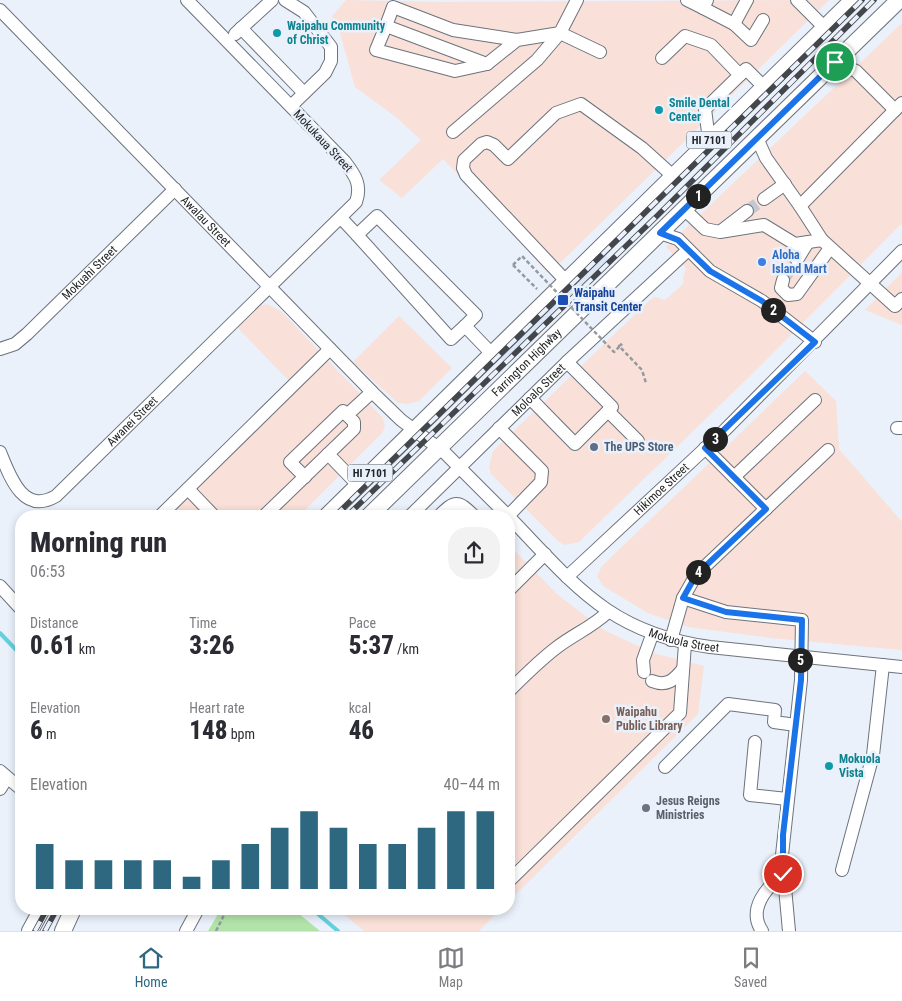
<!DOCTYPE html>
<meta charset="utf-8">
<style>
:root{--surface:#fff;--page:#f2f2f3;--text:#2b2b33;--muted:#7c7c81;--line:#e1e1e2;--accent:#2d6880}
body{margin:0;font-family:"Roboto Condensed",sans-serif;background:var(--page);color:var(--text);height:100vh;display:flex;flex-direction:column;font-size:19px;white-space:nowrap}
*{box-sizing:border-box;margin:0}
p{font-size:16px;color:var(--muted)}
.icon{flex:none;width:28px;height:28px;fill:none;stroke:currentColor;stroke-width:2;stroke-linecap:round;stroke-linejoin:round}
.map{position:relative;flex:1;overflow:hidden}
.sheet{position:absolute;left:15px;top:510px;width:500px;height:405px;display:flex;flex-direction:column;background:var(--surface);border-radius:20px;box-shadow:0 2px 8px #0003}
.sheet>*{flex:none}
.pin{position:absolute;display:grid;place-items:center;width:42px;height:42px;color:#fff;margin:-21px;border:2px solid #fff;border-radius:50%;box-shadow:0 1px 5px #0007}
.km{position:absolute;width:25px;height:25px;margin:-12px;border-radius:50%;background:#222;color:#fff;font-size:14px;line-height:25px;text-align:center}
.round{display:grid;place-items:center;flex:none;width:52px;height:52px;border-radius:20px;background:var(--page)}
.headline{display:flex;align-items:center;justify-content:space-between;height:85px;padding:0 15px}
h1{font-size:28px;font-weight:800;line-height:38px}
.metrics{display:grid;grid-template-columns:repeat(3,1fr);gap:8px;height:85px;padding:5px 15px}
.metrics div{display:grid;align-content:center}
.metrics b{font-size:25px;font-weight:800}
.metrics small{font-size:14px;font-weight:400}
.metrics p{font-size:14px}
.chart{height:140px;padding:10px 15px}
.chart p{display:flex;justify-content:space-between}
.chart svg{width:100%;height:90px;margin-top:5px;stroke:var(--accent);stroke-width:6}
.tabs{display:flex;justify-content:space-around;align-items:center;height:70px;border-top:1px solid var(--line);background:var(--surface);font-size:14px;color:var(--muted)}
.tabs a{display:grid;justify-items:center;gap:2px}
.tabs .current{color:var(--accent)}
.map>svg:first-child{display:block}
.commercial{fill:#f9e0d8}
.built{fill:#dbe6f7}
.green{fill:#b2e4aa}
.lines{fill:none;stroke-linecap:round;stroke-linejoin:round}
.stream{stroke:#62d1de;stroke-width:4}
.minor-tunnel{stroke:#c2c8d1;stroke-width:12;stroke-dasharray:12 6;stroke-linecap:butt}
.minor-casing{stroke:#6d737c;stroke-width:14}
.major-casing{stroke:#6d737c;stroke-width:18}
.path{stroke:#9599a1;stroke-width:2.5;stroke-dasharray:4 2.5;stroke-linecap:butt}
.minor{stroke:#fff;stroke-width:12}
.major{stroke:#fff;stroke-width:16}
.rail-casing{stroke:#43464b;stroke-width:5.5}
.rail{stroke:#eaf1fb;stroke-width:4;stroke-dasharray:11;stroke-linecap:butt}
.path-bridge{stroke:#9599a1;stroke-width:2.5;stroke-dasharray:4 2.5;stroke-linecap:butt}
.route-casing{stroke:#fff;stroke-width:10}
.route{stroke:#1a73e8;stroke-width:6}
.culture-dot{fill:#0f9aa8;stroke:#eaf1fb;stroke-width:2}
.shop-dot{fill:#3f7fe0;stroke:#eaf1fb;stroke-width:2}
.transit-dot{fill:#1a4fb4;stroke:#eaf1fb;stroke-width:2}
.service-dot{fill:#5c6f8a;stroke:#eaf1fb;stroke-width:2}
.education-dot{fill:#8d6e63;stroke:#eaf1fb;stroke-width:2}
.worship-dot{fill:#6b7280;stroke:#eaf1fb;stroke-width:2}
.labels{text-anchor:middle;dominant-baseline:central;stroke-width:5;stroke-linejoin:round;paint-order:stroke}
.shield{fill:#eaf1fb;stroke:#5d6167;stroke-width:1}
.shield-label{font-size:11px;font-weight:bold;fill:#212327}
.culture-label{font-size:12px;font-weight:bold;fill:#0d838f;stroke:#eaf1fb;text-anchor:start}
.street-label{font-size:12px;fill:#212327;stroke:#eaf1fb}
.shop-label{font-size:12px;font-weight:bold;fill:#366cbe;stroke:#eaf1fb;text-anchor:start}
.transit-label{font-size:12px;font-weight:bold;fill:#164399;stroke:#eaf1fb;text-anchor:start}
.service-label{font-size:12px;font-weight:bold;fill:#4e5e75;stroke:#eaf1fb;text-anchor:start}
.education-label{font-size:12px;font-weight:bold;fill:#785e54;stroke:#eaf1fb;text-anchor:start}
.worship-label{font-size:12px;font-weight:bold;fill:#5b616d;stroke:#eaf1fb;text-anchor:start}
</style>
<div class="map">
<svg width="902" height="931" viewBox="0 0 902 931">
<rect width="100%" height="100%" fill="#eaf1fb"/>
<!-- commercial -->
<path class="commercial" d="M346,0L440,2L829,0L561,262L547,273L507,225L443,159L402,198L379,180L421,140L396,117L355,87L338,26L332,16Z
M902,23V223L753,373L579,542L564,545L558,541L491,474L489,467L493,451L650,300L655,297L665,300L684,283L683,278L686,268L666,247Z
M902,272V325L865,310Z
M267,304L281,311L383,418L385,427L382,433L299,516H154L290,382L237,327L260,306Z
M399,316L452,368L419,401L408,404L398,403L353,362Z
M805,371L836,401L839,449L902,522V650L771,638L688,627L648,613L603,586L597,576L602,566Z
M509,545L558,595L604,630L653,653L704,666L698,714L509,901Z
M337,909H501L479,931H364Z"/>
<!-- built -->
<path class="built" d="M603,253L613,263L506,365L496,354Z"/>
<!-- green -->
<path class="green" d="M221,909H293L320,931H208Z"/>
<g class="lines">
<!-- stream -->
<path class="stream" d="M0,633L21,655
M312,909L338,931"/>
<!-- minor-tunnel -->
<path class="minor-tunnel" d="M747,211L764,199
M783,280L797,260"/>
<!-- minor casing -->
<g class="minor-casing">
<g id="minor">
<path d="M285,0L304,12L331,47V61L325,73L291,106"/>
<path d="M687,0L703,8"/>
<path d="M707,0L703,8L734,24L747,0"/>
<path d="M797,0L825,28"/>
<path id="s1" d="M0,10L372,392L401,420L445,453L508,516"/>
<path d="M734,24L751,40L763,20"/>
<path d="M386,26L376,50L455,71L487,64"/>
<path d="M241,28L304,93"/>
<path d="M235,34L272,0"/>
<path d="M517,40L487,64L386,26L393,7L453,30L517,40L560,33L577,0"/>
<path d="M662,58L685,36L711,45L740,75"/>
<path d="M835,62L856,71L895,110"/>
<path d="M902,103L800,206L822,240L895,306L902,299"/>
<path d="M453,132L537,60L560,33L600,52"/>
<path d="M757,138L766,158L800,206"/>
<path d="M709,140L705,109L746,69L764,87"/>
<path d="M764,199L785,184"/>
<path d="M684,209L705,229L720,232L764,225L795,244L822,240"/>
<path d="M341,218L357,235L377,216L476,315L465,326L492,354"/>
<path d="M721,231L747,211"/>
<path d="M660,233L678,239L710,271L762,301L815,342"/>
<path d="M357,235L451,339L465,326"/>
<path d="M797,260L808,242"/>
<path d="M783,280L781,288L788,295L797,294L830,248"/>
<path d="M566,281L466,175L463,168L464,160L481,144L487,142L494,145L508,159L556,113L581,104L642,148L673,176"/>
<path id="s2" d="M0,349L15,344L27,334L175,189"/>
<path d="M530,398L575,444L612,407L567,362"/>
<path d="M608,411L638,441"/>
<path d="M499,428L542,471L541,482L508,516"/>
<path d="M897,428H902"/>
<path d="M705,448L734,477L815,400"/>
<path id="s3" d="M0,452C10,477 23,515 56,496L356,202C362,185 355,175 345,162L187,0"/>
<path d="M328,454L358,485"/>
<path d="M305,477L290,462L343,411L347,415L372,392"/>
<path d="M734,477L766,509"/>
<path d="M188,489L214,516"/>
<path d="M160,516L330,349"/>
<path d="M264,516L354,429V422L347,415"/>
<path id="s4" d="M410,516L567,362L688,250"/>
<path d="M439,516C455,500 458,500 474,516"/>
<path id="s5" d="M509,517C575,585 609,633 710,647L902,667"/>
<path id="s6" d="M567,577L725,430L902,251"/>
<path d="M0,586L21,609"/>
<path d="M509,590L545,554"/>
<path d="M683,598L726,612L802,620L801,680L782,855L789,931"/>
<path d="M671,640L683,598L696,575L828,450"/>
<path d="M644,672L643,660L652,635"/>
<path d="M652,681C667,687 674,680 683,669"/>
<path d="M509,691C524,676 539,661 556,648C574,634 591,628 608,612"/>
<path d="M755,742L750,795L787,799"/>
<path d="M665,767L728,704L775,710L774,722L796,725"/>
<path d="M0,771L21,789"/>
<path d="M0,789L7,778"/>
<path d="M842,870L873,755L883,665"/>
<path d="M509,881L680,713L685,644"/>
<path d="M186,931L198,909"/>
<path d="M762,931C747,909 767,887 783,874"/>
</g>
</g>
<!-- major casing -->
<g class="major-casing">
<g id="major">
<path d="M327,516L853,0"/>
<path id="s7" d="M369,516L899,0"/>
<path d="M30,931L42,909"/>
<path d="M63,931L73,909"/>
</g>
</g>
<!-- path -->
<path class="path" d="M513,265L537,289
M622,344L619,346L642,370L646,383
M216,931L227,909"/>
<!-- minor -->
<use href="#minor" class="minor"/>
<!-- major -->
<use href="#major" class="major"/>
<!-- rail casing -->
<g class="rail-casing">
<path id="rail" d="M335,516L862,0
M347,516L657,216L874,0
M35,931L47,909
M45,931L57,909"/>
</g>
<!-- rail -->
<use href="#rail" class="rail"/>
<!-- path-bridge -->
<path class="path-bridge" d="M513,265L522,256L614,352L622,344
M547,336H556"/>
</g>
<g class="lines">
<!-- route casing -->
<g class="route-casing">
<path id="route" d="M783,874V835L801,680L802,620L726,612L683,598L696,575L766,509L705,448L815,342L762,301L710,271L678,240L660,233L835,62"/>
</g>
<!-- route -->
<use href="#route" class="route"/>
</g>
<!-- markers -->
<g class="culture-dot">
<circle cx="277" cy="33" r="5"/>
<circle cx="659" cy="110" r="5"/>
<circle cx="829" cy="766" r="5"/>
</g>
<circle class="shop-dot" cx="762" cy="262" r="5"/>
<rect class="transit-dot" x="557" y="294" width="12" height="12" rx="2.5"/>
<circle class="service-dot" cx="594" cy="447" r="5"/>
<circle class="education-dot" cx="606" cy="719" r="5"/>
<circle class="worship-dot" cx="646" cy="808" r="5"/>
<g class="labels">
<!-- shield labels -->
<g class="shield">
<rect x="686.5" y="131.5" width="45" height="17" rx="4"/>
<rect x="347.5" y="464.5" width="45" height="17" rx="4"/>
</g>
<g class="shield-label">
<text x="709" y="140">HI 7101</text>
<text x="370" y="473">HI 7101</text>
</g>
<!-- culture labels -->
<g class="culture-label">
<text x="287" y="26">Waipahu Community<tspan x="287" dy="14">of Christ</tspan></text>
<text x="669" y="103">Smile Dental<tspan x="669" dy="14">Center</tspan></text>
<text x="839" y="759">Mokuola<tspan x="839" dy="14">Vista</tspan></text>
</g>
<!-- street labels -->
<g class="street-label">
<text transform="translate(323 141) rotate(47)">Mokukaua Street</text>
<text stroke="none"><textPath href="#s1" startOffset="295">Awalau Street</textPath></text>
<text stroke="none"><textPath href="#s2" startOffset="119">Mokuahi Street</textPath></text>
<text stroke="none"><textPath href="#s7" startOffset="220">Farrington Highway</textPath></text>
<text stroke="none"><textPath href="#s4" startOffset="180">Moloalo Street</textPath></text>
<text stroke="none"><textPath href="#s3" startOffset="191">Awanei Street</textPath></text>
<text stroke="none"><textPath href="#s6" startOffset="129">Hikimoe Street</textPath></text>
<text stroke="none"><textPath href="#s5" startOffset="219">Mokuola Street</textPath></text>
</g>
<!-- shop labels -->
<g class="shop-label">
<text x="772" y="255">Aloha<tspan x="772" dy="14">Island Mart</tspan></text>
</g>
<!-- transit labels -->
<g class="transit-label">
<text x="574" y="293">Waipahu<tspan x="574" dy="14">Transit Center</tspan></text>
</g>
<!-- service labels -->
<g class="service-label">
<text x="604" y="447">The UPS Store</text>
</g>
<!-- education labels -->
<g class="education-label">
<text x="616" y="712">Waipahu<tspan x="616" dy="14">Public Library</tspan></text>
</g>
<!-- worship labels -->
<g class="worship-label">
<text x="656" y="801">Jesus Reigns<tspan x="656" dy="14">Ministries</tspan></text>
</g>
</g>
</svg>
<div class="pin" style="left:835px;top:62px;background:#1e9e55"><svg class="icon" aria-label="arrive" viewBox="0 0 24 24"><path d="M6 21V4h12l-3 4 3 4H6"/></svg></div>
<div class="pin" style="left:783px;top:874px;background:#d93025"><svg class="icon" aria-label="check" viewBox="0 0 24 24"><path d="M5 12l5 5 9-10"/></svg></div>
<b class="km" style="left:698px;top:196px">1</b>
<b class="km" style="left:773px;top:310px">2</b>
<b class="km" style="left:715px;top:439px">3</b>
<b class="km" style="left:698px;top:572px">4</b>
<b class="km" style="left:800px;top:660px">5</b>
<section class="sheet">
<div class="headline"><div><h1>Morning run</h1><p>06:53</p></div><a class="round"><svg class="icon" aria-label="share" viewBox="0 0 24 24"><path d="M12 15V3M7 8l5-5 5 5M5 13v7h14v-7"/></svg></a></div>
<div class="metrics">
<div><p>Distance</p><b>0.61<small> km</small></b></div>
<div><p>Time</p><b>3:26</b></div>
<div><p>Pace</p><b>5:37<small> /km</small></b></div>
</div>
<div class="metrics">
<div><p>Elevation</p><b>6<small> m</small></b></div>
<div><p>Heart rate</p><b>148<small> bpm</small></b></div>
<div><p>kcal</p><b>46</b></div>
</div>
<div class="chart"><p><span>Elevation</span>40–44 m</p>
<svg viewBox="0 0 160 44" preserveAspectRatio="none"><path d="M5 44V22M15 44V30M25 44V30M35 44V30M45 44V30M55 44V38M65 44V30M75 44V22M85 44V14M95 44V6M105 44V14M115 44V22M125 44V22M135 44V14M145 44V6M155 44V6"/></svg>
</div>
</section>
</div>
<nav class="tabs">
<a class="current"><svg class="icon" aria-label="home" viewBox="0 0 24 24"><path d="M3 11l9-7 9 7M6 9v11h12V9"/></svg>Home</a>
<a><svg class="icon" aria-label="map" viewBox="0 0 24 24"><path d="M3 6l6-2 6 2 6-2v14l-6 2-6-2-6 2zM9 4v14M15 6v14"/></svg>Map</a>
<a><svg class="icon" aria-label="saved" viewBox="0 0 24 24"><path d="M7 4h10v16l-5-4-5 4z"/></svg>Saved</a>
</nav>
